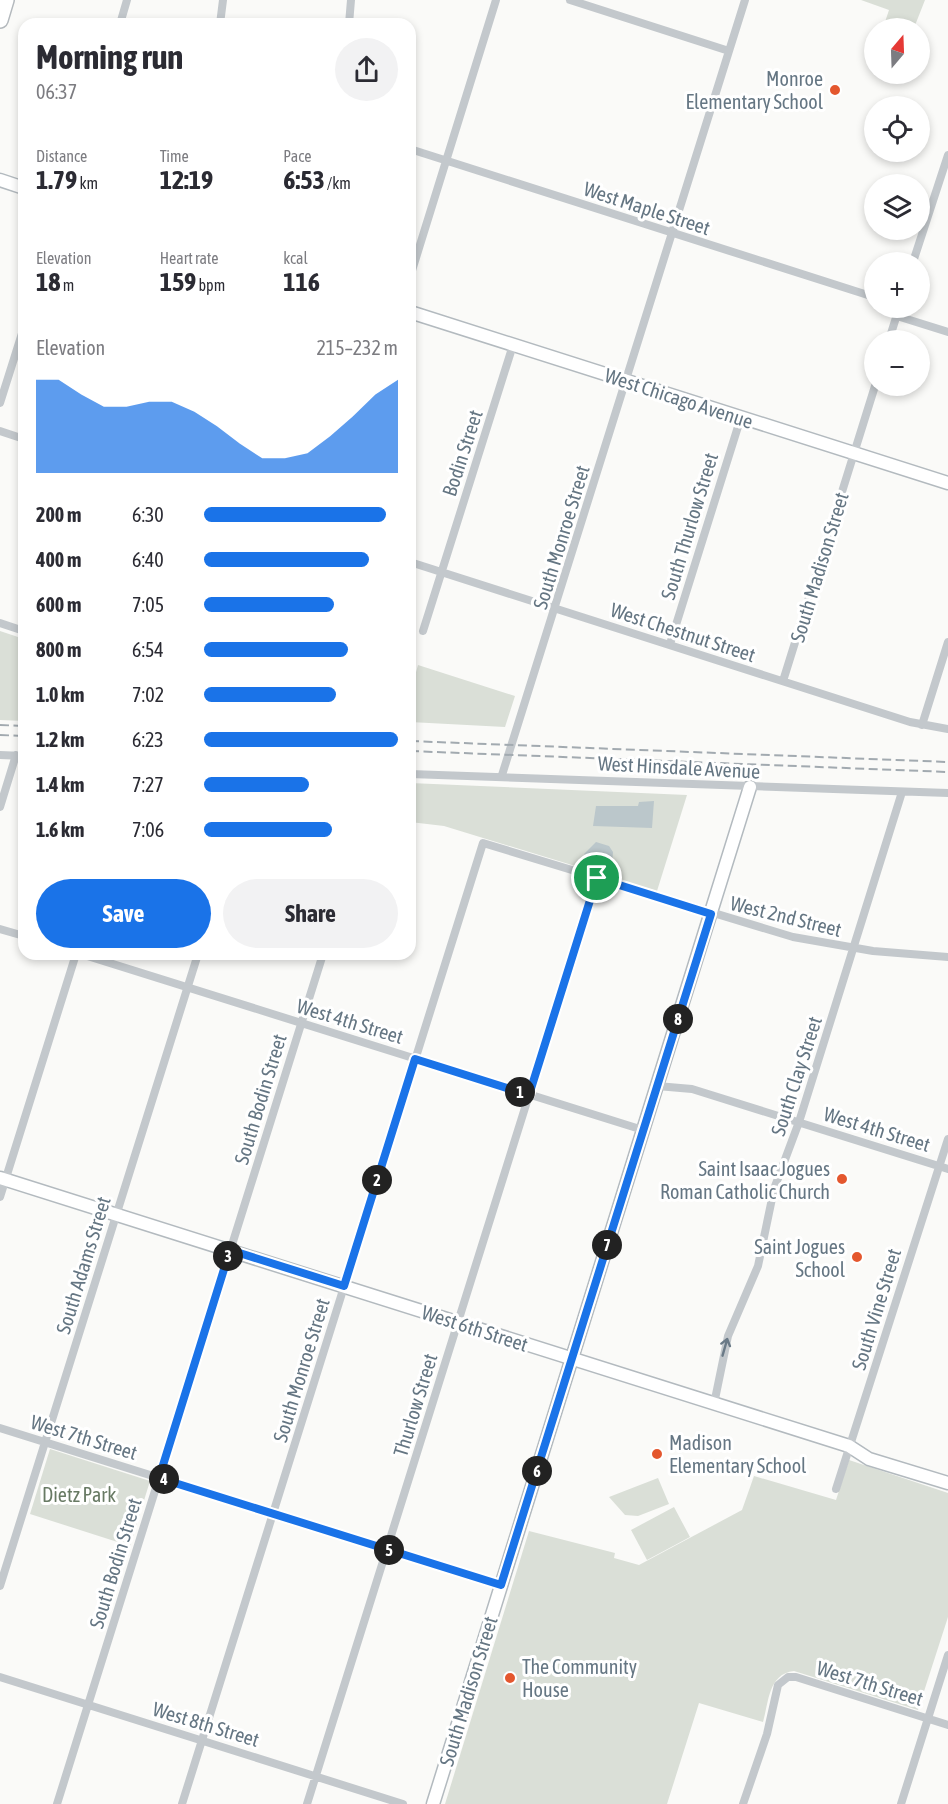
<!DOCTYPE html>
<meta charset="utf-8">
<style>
:root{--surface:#fff;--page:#f2f2f3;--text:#2b2b33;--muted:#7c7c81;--accent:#1a73e8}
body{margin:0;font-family:"Asap Condensed",sans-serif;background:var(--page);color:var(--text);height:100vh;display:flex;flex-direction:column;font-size:22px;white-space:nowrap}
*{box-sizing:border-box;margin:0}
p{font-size:20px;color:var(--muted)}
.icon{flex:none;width:33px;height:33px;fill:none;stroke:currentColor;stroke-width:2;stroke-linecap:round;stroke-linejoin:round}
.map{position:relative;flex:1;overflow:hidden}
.panel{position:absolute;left:18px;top:18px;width:398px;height:942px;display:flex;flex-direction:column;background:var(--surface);border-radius:18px;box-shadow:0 3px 9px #0003}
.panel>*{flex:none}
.needle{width:39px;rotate:19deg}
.controls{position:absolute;left:864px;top:18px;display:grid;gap:12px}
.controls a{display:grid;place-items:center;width:66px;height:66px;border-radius:50%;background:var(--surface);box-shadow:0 3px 9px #0003;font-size:30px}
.pin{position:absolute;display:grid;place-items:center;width:51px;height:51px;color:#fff;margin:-26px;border:3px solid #fff;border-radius:50%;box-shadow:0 2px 6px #0007}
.km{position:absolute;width:30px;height:30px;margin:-15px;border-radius:50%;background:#222;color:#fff;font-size:16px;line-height:30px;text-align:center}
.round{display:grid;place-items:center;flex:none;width:63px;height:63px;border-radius:32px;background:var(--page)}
.summary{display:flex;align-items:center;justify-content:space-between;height:102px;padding:0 18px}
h1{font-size:33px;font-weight:700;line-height:45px}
.stats{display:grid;grid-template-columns:repeat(3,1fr);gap:9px;height:102px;padding:6px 18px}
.stats div{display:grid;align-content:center}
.stats b{font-size:26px;font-weight:700}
.stats small{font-size:16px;font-weight:400}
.stats p{font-size:16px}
.chart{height:168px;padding:12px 18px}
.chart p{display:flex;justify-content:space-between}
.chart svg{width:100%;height:108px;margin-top:6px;fill:var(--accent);opacity:.7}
.primary-button{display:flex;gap:12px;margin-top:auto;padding:12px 18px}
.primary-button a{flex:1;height:69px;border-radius:36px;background:var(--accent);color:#fff;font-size:24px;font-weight:700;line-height:69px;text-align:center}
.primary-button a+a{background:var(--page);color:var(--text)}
ul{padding:0 18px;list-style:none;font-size:20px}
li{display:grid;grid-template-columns:96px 72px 1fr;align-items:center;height:45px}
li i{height:15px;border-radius:8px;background:var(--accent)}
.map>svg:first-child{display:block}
.green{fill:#dadfd7}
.water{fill:#bbc7cb}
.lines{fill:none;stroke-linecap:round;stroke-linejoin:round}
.secondary-casing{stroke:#b3babf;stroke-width:15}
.highway-casing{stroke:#b4b9bd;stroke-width:18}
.street{stroke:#c3c8cc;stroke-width:8}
.secondary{stroke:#fff;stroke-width:12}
.highway{stroke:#fff;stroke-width:15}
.rail{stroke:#a2aab0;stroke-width:2;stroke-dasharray:9 4.5;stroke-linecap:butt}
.oneway{stroke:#6a7a87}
.route-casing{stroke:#fff;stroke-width:12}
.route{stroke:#1a73e8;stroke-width:8}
.poi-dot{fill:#e4572e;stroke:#fff;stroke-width:2}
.labels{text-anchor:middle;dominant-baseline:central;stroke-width:6;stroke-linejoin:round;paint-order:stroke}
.poi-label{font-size:20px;fill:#657683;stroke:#fff;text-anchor:end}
.street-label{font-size:20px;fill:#657683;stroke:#fff}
.park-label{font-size:20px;fill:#687a64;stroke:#fff}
</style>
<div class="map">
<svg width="948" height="1804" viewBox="0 0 948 1804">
<rect width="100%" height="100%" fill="#fafaf8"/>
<!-- green -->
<path class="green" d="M861,0H925L914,28H894L884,25L889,10Z
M0,631L24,639V721L0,720Z
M418,665L515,696L505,727L410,722V694Z
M410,783L687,795L657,891L444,826L410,822Z
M50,1449L150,1481L130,1546L30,1514Z
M849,1460L948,1493V1617L918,1710L794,1671C768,1674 769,1702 763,1722L699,1703L667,1804H445L529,1531L615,1553L614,1558L639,1565L742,1510L754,1476L836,1500Z
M658,1478L669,1504L638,1516L625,1515L609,1497Z
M674,1507L690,1537L647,1560L631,1530Z"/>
<!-- water -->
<path class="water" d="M654,801L652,828L593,826L596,806H638L639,802Z
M596,842L609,846L613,852L612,864L584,854Z"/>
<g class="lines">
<!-- secondary casing -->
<g class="secondary-casing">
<path id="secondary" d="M0,180L24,188
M410,312L948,483
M0,1178L849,1446L869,1459L948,1483
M433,1804L750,787"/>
</g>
<!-- highway casing -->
<g class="highway-casing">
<path id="highway" d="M0,20L6,0"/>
</g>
<!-- street -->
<path class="street" d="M570,0L729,51
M120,24L127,0
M220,24L223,0
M349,24L351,0
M410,149L874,297
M913,262L948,155
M410,277L496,0
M897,316L948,332
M889,340L899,308
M0,403L24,327
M0,431L24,439
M410,562L910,722L948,729
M0,623L24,631
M423,631L513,345
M670,644L741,417
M783,681L875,386
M922,725L948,642
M0,755L24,756
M410,774L948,793
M502,775L745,0
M0,807L16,755
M0,929L24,936
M81,954L643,1130
M657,1086L692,1089L948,1169
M0,1197L76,954
M714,1404L728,1336L758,1266L774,1189L799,1122L902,792
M0,1428L501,1585
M836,1489L948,1139
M0,1586L198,954
M0,1677L403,1804
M57,1804L323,954
M182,1804L483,843L793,937L873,951L948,957
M307,1804L597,878
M743,1804L767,1734L778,1685L788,1677H796L948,1725
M901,1804L948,1655"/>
<!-- secondary -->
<use href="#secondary" class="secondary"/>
<!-- highway -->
<use href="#highway" class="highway"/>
<!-- rail -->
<path class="rail" d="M0,725L24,726
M0,735L24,736
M410,741L948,762
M410,751L948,772"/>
</g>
<!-- one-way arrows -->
<defs><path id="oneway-shaft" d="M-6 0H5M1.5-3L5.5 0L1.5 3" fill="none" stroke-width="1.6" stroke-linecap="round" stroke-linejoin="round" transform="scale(1.5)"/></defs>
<use class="oneway" href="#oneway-shaft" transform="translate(725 1347) rotate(-74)"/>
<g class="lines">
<!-- route casing -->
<g class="route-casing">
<path id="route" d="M597,878L711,914L501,1585L159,1478L230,1250L344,1286L415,1059L529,1095Z"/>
</g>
<!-- route -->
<use href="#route" class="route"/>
</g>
<!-- markers -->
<g class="poi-dot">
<circle cx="835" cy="90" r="6"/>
<circle cx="842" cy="1179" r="6"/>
<circle cx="857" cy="1257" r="6"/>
<circle cx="657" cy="1454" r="6"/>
<circle cx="510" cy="1678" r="6"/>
</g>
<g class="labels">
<!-- poi labels -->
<g class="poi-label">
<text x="823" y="78">Monroe<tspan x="823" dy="23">Elementary School</tspan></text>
<text x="830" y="1168">Saint Isaac Jogues<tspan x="830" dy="23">Roman Catholic Church</tspan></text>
<text x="845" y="1246">Saint Jogues<tspan x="845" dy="23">School</tspan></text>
<text x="669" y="1442" text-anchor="start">Madison<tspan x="669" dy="23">Elementary School</tspan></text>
<text x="522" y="1666" text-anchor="start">The Community<tspan x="522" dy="23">House</tspan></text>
</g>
<!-- street labels -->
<g class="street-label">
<text transform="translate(647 208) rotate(18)">West Maple Street</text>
<text transform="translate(679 398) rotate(18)">West Chicago Avenue</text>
<text transform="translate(462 453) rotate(-72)">Bodin Street</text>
<text transform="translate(689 526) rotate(-73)">South Thurlow Street</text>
<text transform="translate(561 537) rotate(-73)">South Monroe Street</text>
<text transform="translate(819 567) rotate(-73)">South Madison Street</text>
<text transform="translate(683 632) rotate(18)">West Chestnut Street</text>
<text transform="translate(679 767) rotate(3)">West Hinsdale Avenue</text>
<text transform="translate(786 916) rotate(14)">West 2nd Street</text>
<text transform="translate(350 1021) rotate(17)">West 4th Street</text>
<text transform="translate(796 1076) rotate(-72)">South Clay Street</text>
<text transform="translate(260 1099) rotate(-73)">South Bodin Street</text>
<text transform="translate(877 1129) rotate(17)">West 4th Street</text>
<text transform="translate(83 1265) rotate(-73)">South Adams Street</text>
<text transform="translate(876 1309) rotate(-73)">South Vine Street</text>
<text transform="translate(475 1328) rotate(18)">West 6th Street</text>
<text transform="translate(301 1370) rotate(-73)">South Monroe Street</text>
<text transform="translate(415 1405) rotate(-73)">Thurlow Street</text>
<text transform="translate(84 1437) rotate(17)">West 7th Street</text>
<text transform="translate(115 1563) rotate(-73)">South Bodin Street</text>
<text transform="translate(870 1683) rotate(17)">West 7th Street</text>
<text transform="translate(468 1691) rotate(-73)">South Madison Street</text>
<text transform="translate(206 1724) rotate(17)">West 8th Street</text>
</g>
<!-- park labels -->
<g class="park-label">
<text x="79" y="1494">Dietz Park</text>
</g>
</g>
</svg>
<div class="controls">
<a><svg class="needle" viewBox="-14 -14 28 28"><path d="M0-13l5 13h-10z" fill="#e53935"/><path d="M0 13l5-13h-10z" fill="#7c7c81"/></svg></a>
<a><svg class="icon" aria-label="locate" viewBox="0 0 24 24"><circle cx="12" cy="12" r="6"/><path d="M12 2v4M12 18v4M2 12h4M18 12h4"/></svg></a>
<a><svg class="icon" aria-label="layers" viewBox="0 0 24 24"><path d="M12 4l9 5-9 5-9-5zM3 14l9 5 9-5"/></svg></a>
<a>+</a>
<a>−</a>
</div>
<div class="pin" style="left:597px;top:878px;background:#1e9e55"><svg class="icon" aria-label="arrive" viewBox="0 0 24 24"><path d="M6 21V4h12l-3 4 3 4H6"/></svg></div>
<b class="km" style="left:520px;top:1092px">1</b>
<b class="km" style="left:377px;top:1180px">2</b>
<b class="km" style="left:228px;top:1256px">3</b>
<b class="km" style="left:164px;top:1479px">4</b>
<b class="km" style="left:389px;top:1550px">5</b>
<b class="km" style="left:537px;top:1471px">6</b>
<b class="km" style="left:607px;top:1245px">7</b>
<b class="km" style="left:678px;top:1019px">8</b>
<section class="panel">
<div class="summary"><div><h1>Morning run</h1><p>06:37</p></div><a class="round"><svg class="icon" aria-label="share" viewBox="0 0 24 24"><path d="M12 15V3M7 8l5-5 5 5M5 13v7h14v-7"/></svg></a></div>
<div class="stats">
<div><p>Distance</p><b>1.79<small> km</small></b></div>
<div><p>Time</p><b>12:19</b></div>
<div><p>Pace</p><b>6:53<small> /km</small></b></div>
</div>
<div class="stats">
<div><p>Elevation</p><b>18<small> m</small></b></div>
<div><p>Heart rate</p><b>159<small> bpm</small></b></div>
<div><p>kcal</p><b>116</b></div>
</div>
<div class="chart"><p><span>Elevation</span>215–232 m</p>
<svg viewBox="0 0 160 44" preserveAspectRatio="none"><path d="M0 44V6L10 6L20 12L30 17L40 17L50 15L60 15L70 19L80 25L90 32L100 38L110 38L120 36L130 29L140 21L150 12L160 6V44z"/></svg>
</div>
<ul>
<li><b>200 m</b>6:30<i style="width:94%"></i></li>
<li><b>400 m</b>6:40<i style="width:85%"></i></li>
<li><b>600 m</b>7:05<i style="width:67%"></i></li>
<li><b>800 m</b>6:54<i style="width:74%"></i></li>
<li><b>1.0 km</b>7:02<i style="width:68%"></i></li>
<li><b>1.2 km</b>6:23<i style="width:100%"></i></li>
<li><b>1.4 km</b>7:27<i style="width:54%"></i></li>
<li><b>1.6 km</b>7:06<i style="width:66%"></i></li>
</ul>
<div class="primary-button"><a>Save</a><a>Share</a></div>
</section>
</div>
